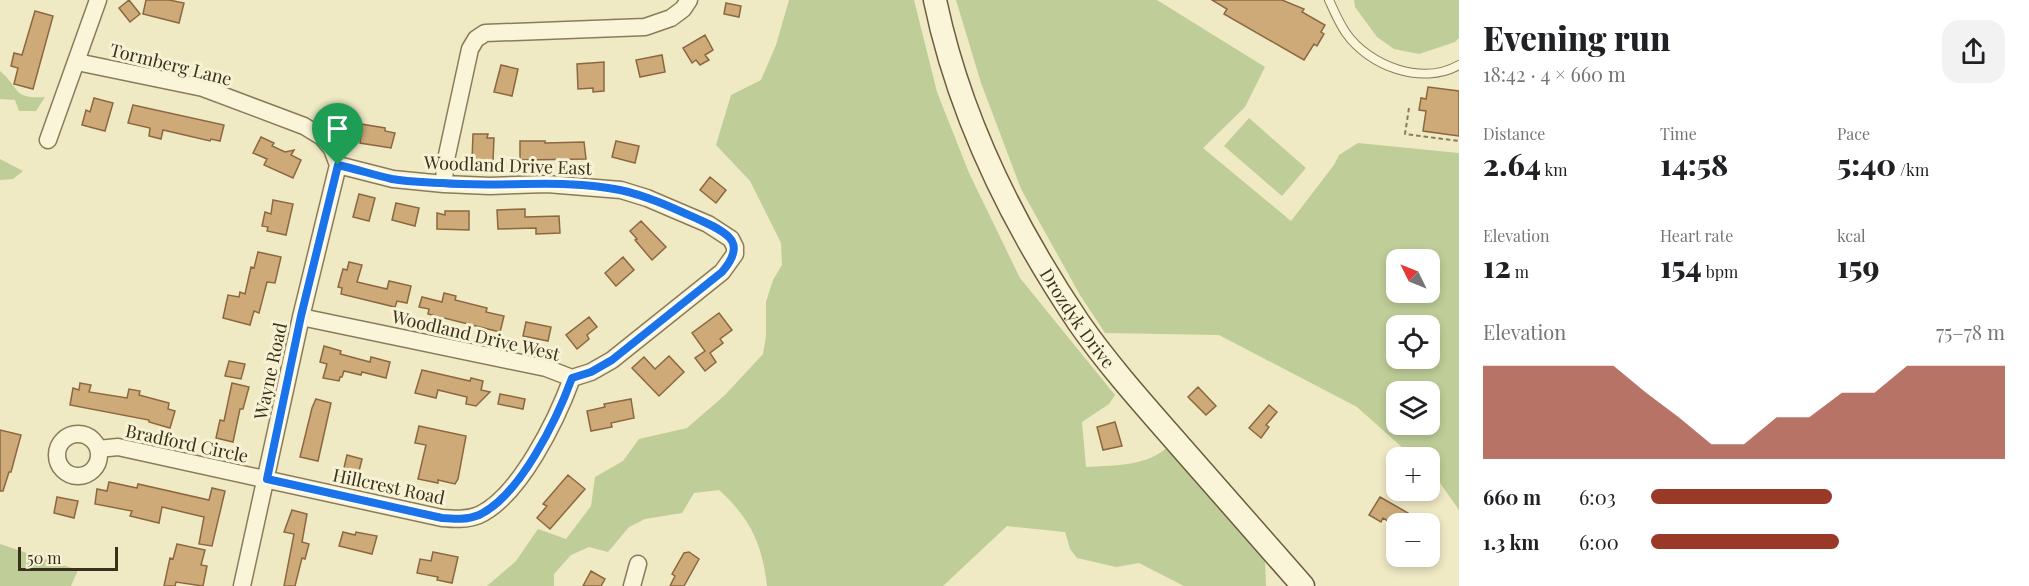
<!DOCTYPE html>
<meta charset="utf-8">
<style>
:root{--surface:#fff;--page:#f2f2f2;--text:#202124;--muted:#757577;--accent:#9b3928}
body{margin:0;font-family:"Playfair Display",serif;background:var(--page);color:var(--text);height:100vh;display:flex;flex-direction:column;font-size:22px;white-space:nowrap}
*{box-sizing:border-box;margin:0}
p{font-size:20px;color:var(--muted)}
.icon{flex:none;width:33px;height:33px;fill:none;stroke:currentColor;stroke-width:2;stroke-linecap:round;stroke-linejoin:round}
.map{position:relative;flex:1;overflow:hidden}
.panel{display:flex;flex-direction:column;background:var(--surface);width:570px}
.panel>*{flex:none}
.needle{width:39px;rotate:313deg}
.controls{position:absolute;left:1386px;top:249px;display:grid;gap:12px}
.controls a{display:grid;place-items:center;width:54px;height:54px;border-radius:12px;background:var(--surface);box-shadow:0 3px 9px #0003;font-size:30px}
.scale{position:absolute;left:18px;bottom:15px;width:100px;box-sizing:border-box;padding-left:6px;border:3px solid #3a301e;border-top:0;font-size:16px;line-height:21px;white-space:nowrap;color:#3a301e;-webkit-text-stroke:4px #f7f2d4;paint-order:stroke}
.pin{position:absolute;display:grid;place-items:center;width:51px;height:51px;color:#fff;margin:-62px -26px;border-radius:50% 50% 50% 0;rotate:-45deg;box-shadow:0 0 6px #0007}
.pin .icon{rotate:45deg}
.round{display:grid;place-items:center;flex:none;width:63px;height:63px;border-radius:18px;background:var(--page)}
.headline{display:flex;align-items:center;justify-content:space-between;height:102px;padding:0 24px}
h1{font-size:33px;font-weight:800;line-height:45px}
.figures{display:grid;grid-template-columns:repeat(3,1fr);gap:9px;height:102px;padding:6px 24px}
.figures div{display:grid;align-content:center}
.figures b{font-size:30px;font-weight:800}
.figures small{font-size:16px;font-weight:400}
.figures p{font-size:16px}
.chart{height:168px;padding:12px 24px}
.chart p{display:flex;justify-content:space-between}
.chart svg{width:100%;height:108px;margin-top:6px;fill:var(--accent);opacity:.7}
ul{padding:0 24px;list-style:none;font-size:20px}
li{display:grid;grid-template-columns:96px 72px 1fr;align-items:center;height:45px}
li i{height:15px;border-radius:8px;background:var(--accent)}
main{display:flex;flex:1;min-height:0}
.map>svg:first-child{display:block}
.green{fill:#bfce98;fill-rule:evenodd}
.building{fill:#cfaa79;stroke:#8b683f;stroke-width:1.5}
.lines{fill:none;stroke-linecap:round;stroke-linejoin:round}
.lane-casing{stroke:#8b7b5a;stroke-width:10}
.street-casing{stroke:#8b7b5a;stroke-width:19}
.secondary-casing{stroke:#6d5c3d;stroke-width:25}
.path{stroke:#8b7b5a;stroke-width:2;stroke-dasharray:4.5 3;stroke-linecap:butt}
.lane{stroke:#faf5d8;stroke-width:8}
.street{stroke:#faf5d8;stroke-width:16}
.secondary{stroke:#faf5d8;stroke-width:22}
.route-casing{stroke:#fff;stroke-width:12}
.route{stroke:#1a73e8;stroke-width:8}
.labels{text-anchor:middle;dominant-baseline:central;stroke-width:6;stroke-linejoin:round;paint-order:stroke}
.street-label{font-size:18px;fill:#3a301e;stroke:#f7f2d4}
</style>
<main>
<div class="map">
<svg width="1459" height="586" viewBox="0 0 1459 586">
<rect width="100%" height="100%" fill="#efe9c4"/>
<!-- green -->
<path class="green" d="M789,0H914L937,92L969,173L1020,278L1115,395L1109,404L1082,422L1086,467C1116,465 1147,467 1170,445L1265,559L1266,586H1184L1139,563L1116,567L1077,558L1070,549L1065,532L1007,526L943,586H767C762,544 751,519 719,490L694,493L682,513L645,519L629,527L608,552L589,547L571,555L554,574V586H487L516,561L538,529L566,539L591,506L595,477L623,461L639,439L687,428L725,395L763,354L766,336V302L773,280L782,265L781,243L750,181L716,145L731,95L761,80L776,45Z
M956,0H1157L1265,67L1245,107L1203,148L1291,221L1334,165L1339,155L1358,143L1459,153V510L1438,480L1430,472V458L1413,457L1357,407L1219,335L1105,333L1080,295L1021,189L981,83ZM1396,260H1430V292H1396ZM1396,326H1430V358H1396ZM1396,392H1430V424H1396Z
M1354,0H1459V38L1455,42L1419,54L1394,49L1377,37L1355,7Z
M0,71C21,89 12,99 45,97L36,111H19L15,100L0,99Z
M1249,118L1306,168L1282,196L1224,146Z
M0,159L23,171L13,179L0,180Z
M0,544L78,570L71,586H0Z"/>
<!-- building -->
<path class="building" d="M129,0L140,14L130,22L119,8Z
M146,0H169L184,3L179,23L143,14Z
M1212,0H1282L1304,9L1302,12L1325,25L1321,32L1324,34L1317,46L1314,44L1304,60L1224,14L1227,9Z
M726,3L741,6L739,17L724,14Z
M35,11L53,16L33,89L14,84L18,68L11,66L14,53L22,55Z
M705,35L713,50L705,55L709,60L700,65L696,60L692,63L683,48Z
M662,55L665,72L640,77L636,60Z
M604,62V91L593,92V88L578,89L577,64Z
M501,65L518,69L512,96L494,92Z
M1428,87L1459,91V136L1423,131L1426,111L1419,110L1421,98L1426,99Z
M94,98L113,103L105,131L82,125L86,110L90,112Z
M133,105L224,125L220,141L211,139L210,141L163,130L161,139L149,136L150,128L128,123Z
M355,123L385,128V131L395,133L391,148L360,143L361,135L353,134Z
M473,134H488L487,138H494L493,161L472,160Z
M261,137L274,143L272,146L285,152L294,150L291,155L301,160L293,178L264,165L267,159L253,153Z
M520,141H545V143L584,142L586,159L520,160Z
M616,141L639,146L635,163L612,157Z
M710,177L726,190L716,203L700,190Z
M359,194L375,198L369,221L353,217Z
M273,200L293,204L286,235L267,231L268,227L262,226L265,212L271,214Z
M396,203L419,208L415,226L392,220Z
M525,209V217L559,216L560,233L536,234V228L498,229L497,210Z
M445,211H469V230L437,229V213L445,215Z
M641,221L666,247L652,260L635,240L637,239L630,231Z
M258,252L281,257L275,283L267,282L259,313L254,311L250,325L223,318L228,295L239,297L240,292L245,294L251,267L254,268Z
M623,257L634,270L616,286L605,273Z
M349,262L362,265L357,282L387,289L389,281L411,286L407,303L397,301L395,307L341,294L342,288L338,287L343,269L347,270Z
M444,293L456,296L455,300L487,308L486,312L504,316L500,332L428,314L429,309L419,307L422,297L442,302Z
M719,313L732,330L720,339L723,343L710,353L716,362L705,371L695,358L705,351L692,333Z
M589,317L597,327L587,335L589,339L577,349L566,335Z
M526,322L551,327L548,341L523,336Z
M324,346L341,351L340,354L370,362L371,357L390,362L386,378L362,372L361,375L344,371L342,377H340L339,381L323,378L327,364L320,362Z
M669,356L684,372L659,396L632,368L644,357L655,369Z
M229,361L245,364L241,379L225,376Z
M422,370L470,381L471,378L483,381L481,390L490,392L476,406L466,404L467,397L438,390L436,398L415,393Z
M80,383L91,385L89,392L127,398L129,389L140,391L139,395L169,403L168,409L175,411L170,428L149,422V420L70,405L73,388L79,390Z
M232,383L249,387L243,409H240L233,442L216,438L220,420L224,421Z
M1198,387L1216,406L1206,415L1188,397Z
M500,394L525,399L523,409L498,404Z
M316,399L331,403L318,461L300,457L312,408Z
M631,399L634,418L611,423L612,427L591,431L587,411L605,407L604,404Z
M1269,405L1277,412L1266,425L1269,427L1261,438L1249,428Z
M1115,422L1122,446L1103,450L1097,427Z
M419,426L466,436L458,479L455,484L438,480V483L418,479L426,445L415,443Z
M0,430L21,435L11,472H9L3,491H0Z
M347,455L362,459L358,475L343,472Z
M568,475L585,489L550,529L537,518L547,506L543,504Z
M109,482L137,488L138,484L209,500L212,488L225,491L212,546L199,544L204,517L162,507L159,523L130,516L132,511L95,504L97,489L107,491Z
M57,497L78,501L74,518L54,513Z
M1380,497L1408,513L1407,515L1421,524H1393L1383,518L1381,522L1369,515Z
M292,510L307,514L302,542L309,544L305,559L302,558L295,586H284L294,534L284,532Z
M343,532L355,535L356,532L377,536L372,554L339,546Z
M177,544L205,550L201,565L207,566L203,586L176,582L175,586H164L170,558L173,559Z
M433,552L458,557L452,583L437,580L438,577L417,573L420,559L431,561Z
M689,552L699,559L684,586H670L675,576L672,574L684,553Z
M591,571L605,579L601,586H583Z"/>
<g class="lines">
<!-- lane casing -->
<g class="lane-casing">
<path id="lane" d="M1329,0C1334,11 1339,23 1346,33C1369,66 1422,86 1459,65"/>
</g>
<!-- street casing -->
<g class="street-casing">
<path id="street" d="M77,62L203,88L304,126L322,137L332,149L338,165
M48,140L98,0
M444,184L445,164L470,49L476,39L485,33L645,27L671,18L683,9L689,0
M301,317L546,368L572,378L591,372L612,360L722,272L735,254V247L731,239L708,224L647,198L621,190L547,184L490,186L444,184L393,179L338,165
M57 455a21 21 0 1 1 42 0a21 21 0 1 1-42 0Z
M98,449L118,447L442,518C454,519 467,520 479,515C520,496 557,419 572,378
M242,586L301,317L338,165
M632,586L638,564"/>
</g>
<!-- secondary casing -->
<g class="secondary-casing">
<g id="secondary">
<path id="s1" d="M935,0C959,116 1013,225 1079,323C1109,366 1145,406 1180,446C1221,493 1262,540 1303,586"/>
</g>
</g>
<!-- path -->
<path class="path" d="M1409,108L1405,134L1459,141"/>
<!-- lane -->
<use href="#lane" class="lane"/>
<!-- street -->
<use href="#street" class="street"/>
<!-- secondary -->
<use href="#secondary" class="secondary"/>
</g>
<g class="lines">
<!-- route casing -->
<g class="route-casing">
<path id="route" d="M338,165C356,169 374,175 392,179C408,182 425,182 442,183C501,188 562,178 620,190C648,196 675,209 702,221C731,234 746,244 722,272L612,360L591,372L572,378C557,419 520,496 479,515C467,520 454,519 442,518L267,479L301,316Z"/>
</g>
<!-- route -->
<use href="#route" class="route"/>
</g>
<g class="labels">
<!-- street labels -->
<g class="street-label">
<text transform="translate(171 64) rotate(14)">Tormberg Lane</text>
<text transform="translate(508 165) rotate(2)">Woodland Drive East</text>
<text stroke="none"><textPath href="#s1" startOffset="351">Drozdyk Drive</textPath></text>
<text transform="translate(476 335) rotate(13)">Woodland Drive West</text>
<text transform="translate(270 371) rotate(-78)">Wayne Road</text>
<text transform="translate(187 443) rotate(12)">Bradford Circle</text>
<text transform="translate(389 486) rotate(12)">Hillcrest Road</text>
</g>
</g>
</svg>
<div class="controls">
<a><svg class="needle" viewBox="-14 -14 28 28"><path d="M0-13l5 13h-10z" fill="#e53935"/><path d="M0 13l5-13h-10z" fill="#757577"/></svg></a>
<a><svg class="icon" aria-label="locate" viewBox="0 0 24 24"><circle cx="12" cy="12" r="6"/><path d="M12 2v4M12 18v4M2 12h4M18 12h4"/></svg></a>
<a><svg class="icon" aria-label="layers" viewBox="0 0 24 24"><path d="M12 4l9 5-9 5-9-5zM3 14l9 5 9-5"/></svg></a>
<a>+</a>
<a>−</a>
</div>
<div class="scale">50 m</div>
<div class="pin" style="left:338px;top:165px;background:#1e9e55"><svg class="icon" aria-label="arrive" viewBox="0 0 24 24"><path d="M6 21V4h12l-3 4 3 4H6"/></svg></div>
</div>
<section class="panel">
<div class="headline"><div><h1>Evening run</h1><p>18:42 · 4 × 660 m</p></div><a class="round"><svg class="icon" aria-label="share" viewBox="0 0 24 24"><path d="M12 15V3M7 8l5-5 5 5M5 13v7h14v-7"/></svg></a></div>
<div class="figures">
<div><p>Distance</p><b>2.64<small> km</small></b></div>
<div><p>Time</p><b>14:58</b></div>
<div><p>Pace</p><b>5:40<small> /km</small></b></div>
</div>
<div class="figures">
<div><p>Elevation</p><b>12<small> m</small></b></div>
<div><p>Heart rate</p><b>154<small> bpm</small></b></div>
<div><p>kcal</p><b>159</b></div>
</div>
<div class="chart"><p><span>Elevation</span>75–78 m</p>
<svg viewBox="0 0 160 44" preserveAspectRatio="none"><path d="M0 44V6L10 6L20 6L30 6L40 6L50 17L60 27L70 38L80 38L90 27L100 27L110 17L120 17L130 6L140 6L150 6L160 6V44z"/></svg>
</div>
<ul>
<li><b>660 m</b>6:03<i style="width:51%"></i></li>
<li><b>1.3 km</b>6:00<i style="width:53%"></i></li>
</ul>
</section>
</main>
